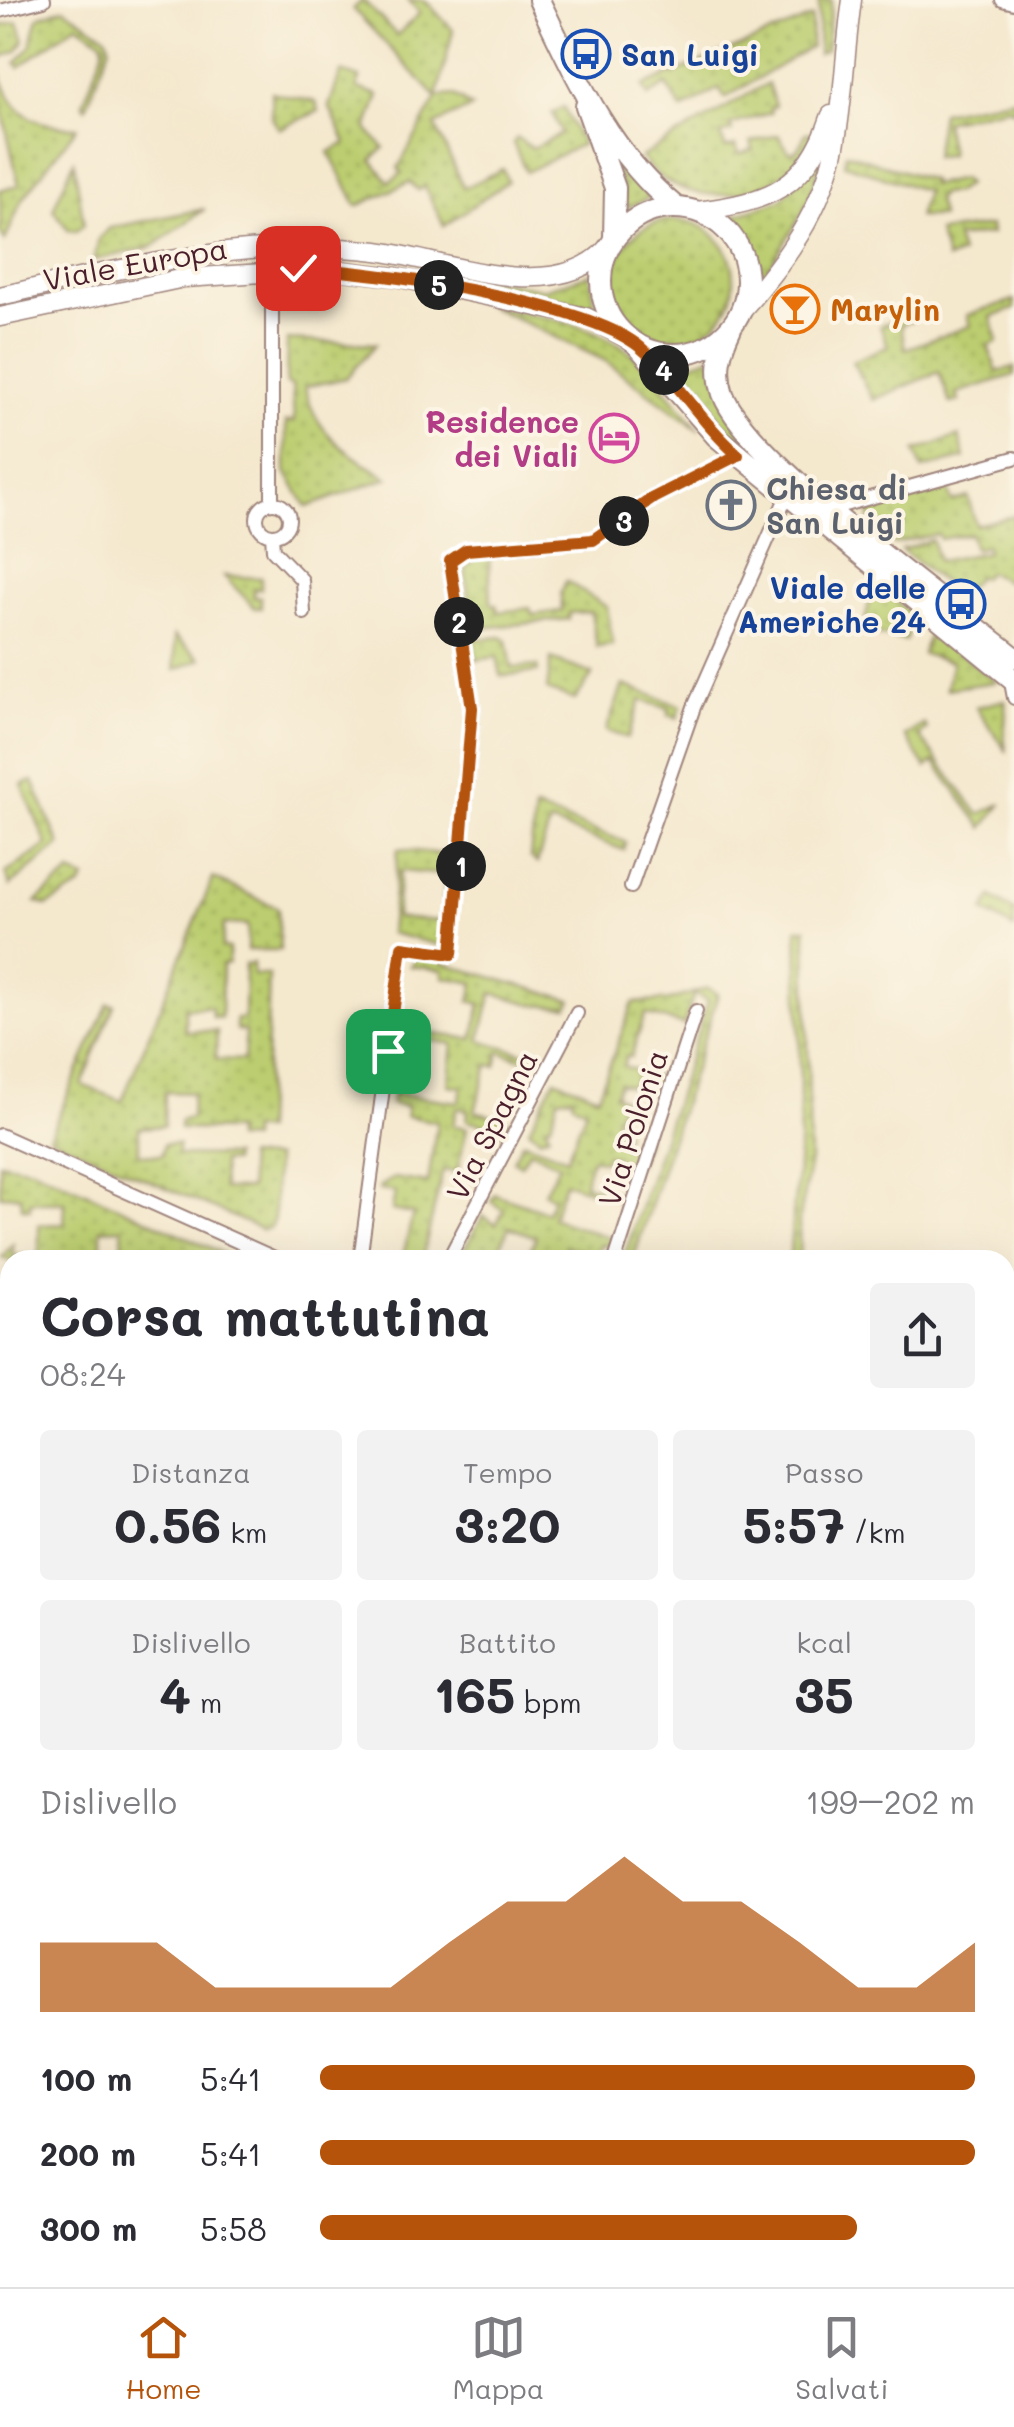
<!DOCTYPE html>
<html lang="it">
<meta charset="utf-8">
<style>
:root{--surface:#fff;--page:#f2f2f3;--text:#2b2b33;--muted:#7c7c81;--line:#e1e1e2;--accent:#b45309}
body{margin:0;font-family:Mali,sans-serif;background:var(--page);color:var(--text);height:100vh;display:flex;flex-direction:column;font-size:38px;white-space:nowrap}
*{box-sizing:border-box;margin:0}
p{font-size:32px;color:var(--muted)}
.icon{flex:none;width:55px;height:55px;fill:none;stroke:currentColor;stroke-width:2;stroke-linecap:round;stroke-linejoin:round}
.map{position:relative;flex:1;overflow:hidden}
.details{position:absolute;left:0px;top:1250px;width:1015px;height:1038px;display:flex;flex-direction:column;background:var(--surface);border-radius:30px 30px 0 0;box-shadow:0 10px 40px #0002}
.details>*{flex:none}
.pin{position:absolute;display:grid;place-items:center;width:85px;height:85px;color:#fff;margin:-42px;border-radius:20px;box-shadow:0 5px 15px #0006}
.km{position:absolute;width:50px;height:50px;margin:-25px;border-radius:50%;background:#222;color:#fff;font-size:28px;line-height:50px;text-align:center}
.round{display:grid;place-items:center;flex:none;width:105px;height:105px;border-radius:10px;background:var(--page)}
.overview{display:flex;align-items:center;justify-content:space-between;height:170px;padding:0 40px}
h1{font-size:55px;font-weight:700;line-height:75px}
.figures{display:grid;grid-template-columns:repeat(3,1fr);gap:15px;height:170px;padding:10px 40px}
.figures div{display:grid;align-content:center;border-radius:10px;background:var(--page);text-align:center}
.figures b{font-size:50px;font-weight:700}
.figures small{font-size:28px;font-weight:400}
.figures p{font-size:28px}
.chart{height:280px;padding:20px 40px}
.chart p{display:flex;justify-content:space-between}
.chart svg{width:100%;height:180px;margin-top:10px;fill:var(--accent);opacity:.7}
ul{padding:0 40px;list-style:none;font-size:32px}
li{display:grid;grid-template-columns:160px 120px 1fr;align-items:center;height:75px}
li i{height:25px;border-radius:12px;background:var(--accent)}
.dock{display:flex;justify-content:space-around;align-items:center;height:140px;border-top:2px solid var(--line);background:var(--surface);font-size:28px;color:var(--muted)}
.dock a{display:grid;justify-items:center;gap:5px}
.dock .selected{color:var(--accent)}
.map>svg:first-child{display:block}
.park{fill:url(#park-dots);stroke:#82764e;stroke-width:2.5;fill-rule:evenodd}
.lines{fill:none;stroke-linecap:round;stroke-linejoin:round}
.stream{stroke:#46b1c3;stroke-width:5}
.street-casing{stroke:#9f847c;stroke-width:16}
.secondary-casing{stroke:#9f847c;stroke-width:21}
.primary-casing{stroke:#9f847c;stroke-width:24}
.street{stroke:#fff;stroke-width:12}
.secondary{stroke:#fff;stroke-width:18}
.primary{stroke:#fff;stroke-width:20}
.route-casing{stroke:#fff;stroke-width:20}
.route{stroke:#b45309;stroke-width:12}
.labels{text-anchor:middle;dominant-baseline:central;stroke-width:8;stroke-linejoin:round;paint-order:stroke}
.transit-label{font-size:30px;font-weight:bold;fill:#164399;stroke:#fcf5e5;text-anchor:start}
.street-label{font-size:30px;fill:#4a1f2b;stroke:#fcf5e5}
.food-label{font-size:30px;font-weight:bold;fill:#c56008;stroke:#fcf5e5;text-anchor:start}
.hotel-label{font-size:30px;font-weight:bold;fill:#b23c85;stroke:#fcf5e5;text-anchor:end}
.worship-label{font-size:30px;font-weight:bold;fill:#5b616d;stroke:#fcf5e5;text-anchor:start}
</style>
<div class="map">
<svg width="1014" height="2287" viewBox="0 0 1014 2287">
<defs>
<pattern id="park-dots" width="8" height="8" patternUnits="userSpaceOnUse" patternTransform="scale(2.5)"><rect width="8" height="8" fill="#bbcd70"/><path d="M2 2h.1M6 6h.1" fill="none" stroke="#a2b061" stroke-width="1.8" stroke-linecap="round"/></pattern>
</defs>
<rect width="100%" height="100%" fill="#fcf5e5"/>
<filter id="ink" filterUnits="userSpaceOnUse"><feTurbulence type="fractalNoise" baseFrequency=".01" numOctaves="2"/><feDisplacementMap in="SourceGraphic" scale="20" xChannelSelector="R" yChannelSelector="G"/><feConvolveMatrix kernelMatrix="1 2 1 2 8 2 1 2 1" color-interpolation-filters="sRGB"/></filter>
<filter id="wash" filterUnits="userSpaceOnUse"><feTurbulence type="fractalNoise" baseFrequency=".0048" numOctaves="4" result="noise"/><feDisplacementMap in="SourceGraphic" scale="40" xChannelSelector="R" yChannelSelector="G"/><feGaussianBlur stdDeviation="2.25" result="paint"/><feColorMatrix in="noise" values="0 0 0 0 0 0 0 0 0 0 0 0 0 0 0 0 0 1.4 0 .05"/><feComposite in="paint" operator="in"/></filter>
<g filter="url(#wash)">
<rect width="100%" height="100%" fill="#f4e8cd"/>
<!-- park -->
<path class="park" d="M363,0L397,35L420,13L408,0H425L453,30L437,97L453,95L472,107L435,125L464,188L503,169L508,181L444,226L425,187L418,190L410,182L357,206L329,152L346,143L329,106L341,72L360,78L357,88L379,95L367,129L384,148L372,160L389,182L402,173L398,168L437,98L353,9Z
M819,0H832L826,50L818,54Z
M64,8L106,36L110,46L86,108L83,103L104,49L102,41L77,24L19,67L16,63L30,47L38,17Z
M812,17L811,47L725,98L719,88L682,110L667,85L648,96L643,86Z
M18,22L24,40L17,51L0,58V26Z
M0,71C9,113 35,127 77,127L22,200L5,241L0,232V190L19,185L0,101Z
M768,83L775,106L770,108L771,113L730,125L732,131L721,134L725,148L736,146L739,154L753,150L751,142L778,135L790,153L798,149L806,133H813C790,204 681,216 641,157Z
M271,92L316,102L319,111L279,129L272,118Z
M1014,98V111L1008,107L944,121L950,154L934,157L941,112Z
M563,107L582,144L526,172L513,143L517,138L532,148L562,134L552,113Z
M826,151L805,209L764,276L734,220L736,215L781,200Z
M846,153L931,180V185L962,179L967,184L955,193L940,194L936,200L941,217H918L926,191L844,164Z
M74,161L84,225L76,231L68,230L53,209Z
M616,165L620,166L649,198L627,208Z
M205,209L152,247L94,260L99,238L110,228Z
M614 280a60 60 0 1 1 120 0a60 60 0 1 1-120 0Z
M990,226L991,234L956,238L961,254L947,260L938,232Z
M442,271L544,289L590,274L595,307L441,276Z
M1014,300V309L991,317L998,341L988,346L997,372L1014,367V375L957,393L959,401L950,403L939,372L873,400L852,361L888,346L880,326L895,320L893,314L908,308L913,320L901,325L905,349L970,326L967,315Z
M485,304C535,316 599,322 638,359C660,380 679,407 699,430L604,360Z
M287,340L376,344L346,378L305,387C315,435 349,454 388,478L307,507L286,472V422H294L292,385L286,384Z
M710,357L760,457L757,460L719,428L678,377L675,369Z
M959,436L965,458L922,469L915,451Z
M948,489L952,502L968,497L976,525L1014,516V577L1008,582L988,572L982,578L978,576L960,596L901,550L932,540L938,561L987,552L986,546L974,549L970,534L940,539L938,534L894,544L870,524L869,513L874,508Z
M489,557L491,603L496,605L498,612L530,608L532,615L562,611L561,593L566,581L607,607L613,645L597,647L591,612L569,613V619L473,629L479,639L501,637L507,641L512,668L537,666L538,672L501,676L497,657L476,660L465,569L475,558Z
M224,576L261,578V589H254V597H261V608H255Z
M873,583L913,615L906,641L863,631Z
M931,630L996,682L946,689L952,662L922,654Z
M174,636L201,659L175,670Z
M551,659L593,674L575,700L547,690Z
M623,685L681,706L677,718L668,715L670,709L641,700L628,738L606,731Z
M1005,700C1008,718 1001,735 1007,752L976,707Z
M924,724L927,729L919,736L979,814L1002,804L983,828L934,762L926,768L905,736Z
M33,781L60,845L10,886L6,873L47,845L22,785Z
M535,809L626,842L624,850L550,823L537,863L530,857Z
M398,849L453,855L444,942L439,945L390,933ZM400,871L446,875L442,921L396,918Z
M71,873L85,879L80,887L47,906L36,902Z
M213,878L278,908L280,950H247L248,925L224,924L222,948L229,949L228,964L222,965L221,1018L212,1017L211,1007L185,1008V1031H217L216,1059L244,1060L245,1031L236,1030V1019H244L245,964L253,963V975H269L264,1130H251V1140L235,1139V1130L180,1129V1120L191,1118L192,1093L165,1092L164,1126L139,1128V1154L162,1155L164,1144H178V1155L233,1156L232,1162H222L223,1189H250L247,1157L275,1158L274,1219L270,1228L263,1230L49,1137L108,1004L114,1005L82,1085L122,1101Z
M992,897L1014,911V929L984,911Z
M806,928L810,1160L799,1221L800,1260H790C790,1221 798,1184 799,1145C802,1073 798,1001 797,929Z
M418,956L572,1000L568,1007L535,1005L492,993L480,1040L534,1056L533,1062L499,1052L496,1066L488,1065L475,1111L510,1121L503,1136L499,1128L467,1120L468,1110L457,1108L453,1125L467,1128L457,1172L443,1170L422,1260H402L413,1214L392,1210L395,1192L379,1190L380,1186L394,1178L428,1183L437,1122L406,1116L407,1107L391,1104L393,1093L459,1102L462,1087L448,1085L453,1044L426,1040V1033L473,1039L481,1004L470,1001L474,983L443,977V970L410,966Z
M708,988L718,994L633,1260H623L708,1001L694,994L684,1025L645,1014L631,1057L626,1056L623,1066L666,1080L663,1088L635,1079L632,1087L619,1083L615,1095L623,1099L613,1128L626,1132L622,1145L635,1149L639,1137L647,1138L638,1165L606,1154L604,1161L592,1158L584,1184L627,1197L625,1203L565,1182L552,1218L614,1239L611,1246L601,1245L594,1255L566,1246L561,1260H525L536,1237L509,1227L494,1260H458L483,1216L496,1224L504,1211L491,1201L495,1194L547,1212L553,1198L544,1192L559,1165L530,1150L521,1165L513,1160L523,1141L567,1158L586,1109L573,1103L572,1096L558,1098L551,1124L546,1126L549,1134L540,1138L529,1129L555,1079L598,1096L633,1003L670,1000Z
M0,1162L32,1168L238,1260H114L123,1257L122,1228L101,1229V1260L10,1261L2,1257L13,1244V1256H39V1225L64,1224L65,1202H30V1209L22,1208L21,1196L0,1195Z
M0,1289L10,1295V1337H0Z
M1014,1356V1460L1005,1463V1359Z"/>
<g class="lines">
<!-- stream -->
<path class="stream" d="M413,2287V2278"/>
</g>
</g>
<g filter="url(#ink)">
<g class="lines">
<!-- street casing -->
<g class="street-casing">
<path id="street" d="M1002,0L1014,3
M0,11L44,0
M272,269V503
M257 519a16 16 0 1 1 32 0a16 16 0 1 1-32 0Z
M830,509L1014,458
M272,535L273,550L302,580L304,613
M1010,677L1014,698
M631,887L694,707L786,498
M0,1135L279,1260
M360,1260L402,947L452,954L473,709L449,561L466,550L593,540L653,498L738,455
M448,1260L577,1013
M615,1260L696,1011
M0,1370H10
M1005,1475L1014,1472
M1005,1573L1014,1576"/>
</g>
<!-- secondary casing -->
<g class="secondary-casing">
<path id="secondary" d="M697,211C769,202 807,188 831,115
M0,296C123,268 250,236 377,251C446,260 557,308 609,246
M741,311C784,263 823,210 835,146C844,98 845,48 852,0
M0,317L184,278L328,269L396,277L586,317L630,340"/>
</g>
<!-- primary casing -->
<g class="primary-casing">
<path id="primary" d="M539,0C575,75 610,154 676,207
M586,106L615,188L614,238
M601 281a73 73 0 1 1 146 0a73 73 0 1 1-146 0Z
M731,328C720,351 715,369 723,394C746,459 952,607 1014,657
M637,345L716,436L1014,680"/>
</g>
<!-- street -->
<use href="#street" class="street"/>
<!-- secondary -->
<use href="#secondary" class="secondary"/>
<!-- primary -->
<use href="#primary" class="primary"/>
</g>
</g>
<g class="lines" filter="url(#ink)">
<!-- route casing -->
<g class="route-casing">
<path id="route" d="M298,268C372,270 587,302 640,347C677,379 700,422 738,455L653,498L593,540L466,550L450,561L472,708L452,954L402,947L388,1051"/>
</g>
<!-- route -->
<use href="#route" class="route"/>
</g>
<!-- icons -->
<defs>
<g id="bus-ring" transform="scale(2.5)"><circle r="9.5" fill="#fcf5e5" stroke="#1a4fb4" stroke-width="1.5"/><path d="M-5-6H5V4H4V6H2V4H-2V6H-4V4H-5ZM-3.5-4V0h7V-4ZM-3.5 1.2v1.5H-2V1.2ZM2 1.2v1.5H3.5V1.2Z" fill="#1a4fb4"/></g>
<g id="bar-ring" transform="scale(2.5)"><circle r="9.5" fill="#fcf5e5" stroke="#e8710a" stroke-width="1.5"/><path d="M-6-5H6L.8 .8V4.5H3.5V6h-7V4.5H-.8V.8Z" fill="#e8710a"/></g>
<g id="hotel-ring" transform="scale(2.5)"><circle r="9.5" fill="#fcf5e5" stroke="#d1479c" stroke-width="1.5"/><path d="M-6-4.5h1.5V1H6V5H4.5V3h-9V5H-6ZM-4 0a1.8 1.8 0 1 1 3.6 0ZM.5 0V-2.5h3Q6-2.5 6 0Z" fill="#d1479c"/></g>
<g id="church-ring" transform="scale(2.5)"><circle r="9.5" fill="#fcf5e5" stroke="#6b7280" stroke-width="1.5"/><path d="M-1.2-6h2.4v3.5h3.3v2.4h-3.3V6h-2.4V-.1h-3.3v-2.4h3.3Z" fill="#6b7280"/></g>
</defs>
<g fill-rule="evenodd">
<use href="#bus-ring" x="586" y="54"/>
<use href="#bar-ring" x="795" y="309"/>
<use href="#hotel-ring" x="614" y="438"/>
<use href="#church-ring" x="731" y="505"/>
<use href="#bus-ring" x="961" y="604"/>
</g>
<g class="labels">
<!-- transit labels -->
<g class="transit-label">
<text x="621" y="54">San Luigi</text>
<text x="926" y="587" text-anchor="end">Viale delle<tspan x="926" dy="34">Americhe 24</tspan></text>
</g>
<!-- street labels -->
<g class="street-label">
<text transform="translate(135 263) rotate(-10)">Viale Europa</text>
<text transform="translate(491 1125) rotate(-63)">Via Spagna</text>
<text transform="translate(632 1128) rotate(-72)">Via Polonia</text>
</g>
<!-- food labels -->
<g class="food-label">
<text x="830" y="309">Marylin</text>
</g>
<!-- hotel labels -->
<g class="hotel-label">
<text x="579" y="421">Residence<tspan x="579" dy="34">dei Viali</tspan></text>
</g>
<!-- worship labels -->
<g class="worship-label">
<text x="766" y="488">Chiesa di<tspan x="766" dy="34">San Luigi</tspan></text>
</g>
</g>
</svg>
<div class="pin" style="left:388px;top:1051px;background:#1e9e55"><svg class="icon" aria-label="arrive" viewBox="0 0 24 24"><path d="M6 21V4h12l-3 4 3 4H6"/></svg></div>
<div class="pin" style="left:298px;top:268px;background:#d93025"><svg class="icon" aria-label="check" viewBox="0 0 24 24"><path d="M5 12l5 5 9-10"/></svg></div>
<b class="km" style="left:461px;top:866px">1</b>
<b class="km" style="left:459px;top:622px">2</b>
<b class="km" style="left:624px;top:521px">3</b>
<b class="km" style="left:664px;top:370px">4</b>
<b class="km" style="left:439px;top:285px">5</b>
<section class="details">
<div class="overview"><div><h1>Corsa mattutina</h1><p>08:24</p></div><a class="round"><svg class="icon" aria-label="share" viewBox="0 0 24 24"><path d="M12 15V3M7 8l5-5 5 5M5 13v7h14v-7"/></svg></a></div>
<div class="figures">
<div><p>Distanza</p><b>0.56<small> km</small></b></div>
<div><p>Tempo</p><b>3:20</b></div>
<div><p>Passo</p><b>5:57<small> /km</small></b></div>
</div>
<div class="figures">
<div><p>Dislivello</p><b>4<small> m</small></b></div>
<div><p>Battito</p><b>165<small> bpm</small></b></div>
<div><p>kcal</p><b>35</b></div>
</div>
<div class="chart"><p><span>Dislivello</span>199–202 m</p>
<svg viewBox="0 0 160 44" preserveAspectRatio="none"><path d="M0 44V27L10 27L20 27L30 38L40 38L50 38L60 38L70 27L80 17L90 17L100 6L110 17L120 17L130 27L140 38L150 38L160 27V44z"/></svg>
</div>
<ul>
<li><b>100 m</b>5:41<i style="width:100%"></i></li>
<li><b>200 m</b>5:41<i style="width:100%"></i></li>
<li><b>300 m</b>5:58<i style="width:82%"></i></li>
</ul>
</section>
</div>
<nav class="dock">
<a class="selected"><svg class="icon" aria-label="home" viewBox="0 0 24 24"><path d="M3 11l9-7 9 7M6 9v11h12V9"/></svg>Home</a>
<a><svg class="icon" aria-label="map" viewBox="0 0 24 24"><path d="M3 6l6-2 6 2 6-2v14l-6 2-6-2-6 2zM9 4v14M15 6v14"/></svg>Mappa</a>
<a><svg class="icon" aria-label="saved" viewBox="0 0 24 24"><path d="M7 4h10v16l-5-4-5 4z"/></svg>Salvati</a>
</nav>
